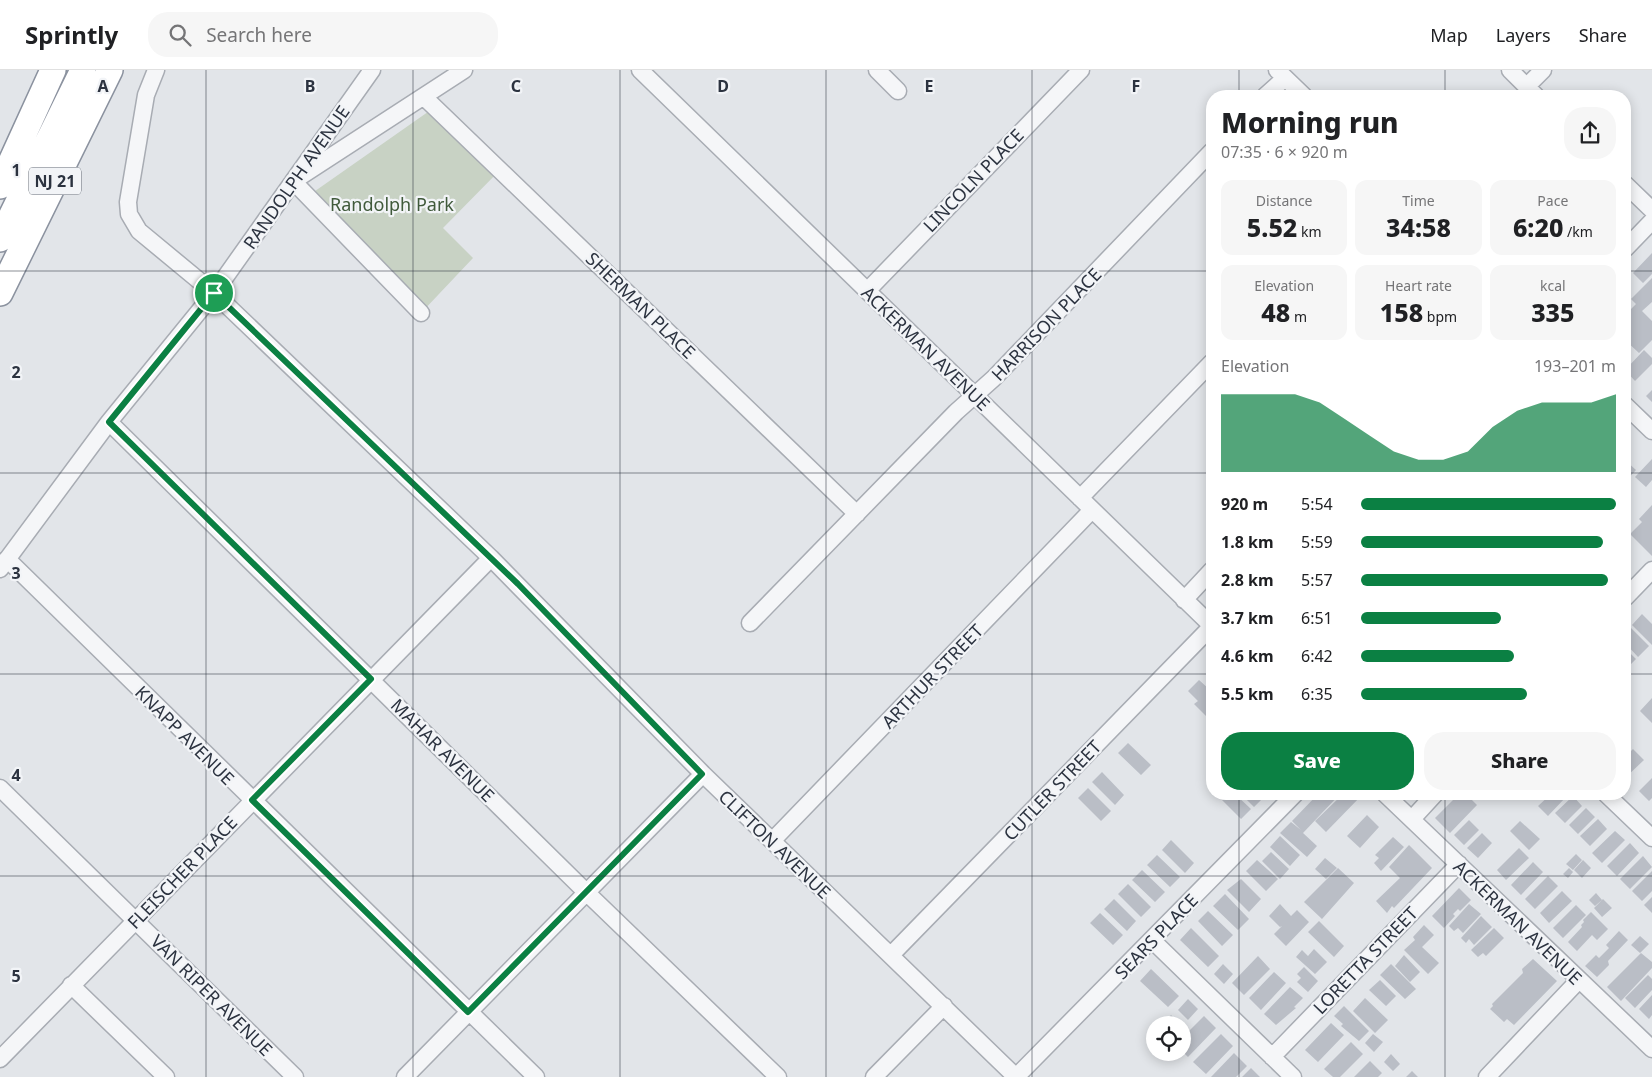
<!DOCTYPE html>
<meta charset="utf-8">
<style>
:root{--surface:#fff;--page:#f6f6f6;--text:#202124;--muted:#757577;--line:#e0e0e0;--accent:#0b8043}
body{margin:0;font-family:"Noto Sans",sans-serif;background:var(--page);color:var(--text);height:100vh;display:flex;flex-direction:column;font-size:19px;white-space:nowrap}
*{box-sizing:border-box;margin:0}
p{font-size:16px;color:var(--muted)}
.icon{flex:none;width:28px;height:28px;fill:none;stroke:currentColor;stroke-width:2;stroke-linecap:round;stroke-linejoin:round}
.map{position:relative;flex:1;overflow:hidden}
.drawer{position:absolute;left:1206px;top:20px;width:425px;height:710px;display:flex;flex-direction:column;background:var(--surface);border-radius:20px;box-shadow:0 2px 12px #0003}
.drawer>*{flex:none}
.buttons{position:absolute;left:1146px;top:946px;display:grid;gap:10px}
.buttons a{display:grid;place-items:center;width:45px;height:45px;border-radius:50%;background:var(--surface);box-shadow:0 2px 12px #0003;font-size:25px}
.pin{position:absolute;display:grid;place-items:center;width:42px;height:42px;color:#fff;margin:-21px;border:2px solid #fff;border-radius:50%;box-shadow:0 1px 5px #0007}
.round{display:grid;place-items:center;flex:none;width:52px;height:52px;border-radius:20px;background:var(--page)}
.headline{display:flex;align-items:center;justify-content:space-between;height:85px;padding:0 15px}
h1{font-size:28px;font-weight:800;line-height:38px}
.figures{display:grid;grid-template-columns:repeat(3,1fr);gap:8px;height:85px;padding:5px 15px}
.figures div{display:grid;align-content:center;border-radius:12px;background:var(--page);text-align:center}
.figures b{font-size:25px;font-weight:800}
.figures small{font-size:14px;font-weight:400}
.figures p{font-size:14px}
.chart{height:140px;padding:10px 15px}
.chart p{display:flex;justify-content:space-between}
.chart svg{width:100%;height:90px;margin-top:5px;fill:var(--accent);opacity:.7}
.primary-button{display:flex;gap:10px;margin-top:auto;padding:10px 15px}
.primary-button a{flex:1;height:58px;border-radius:20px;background:var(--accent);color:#fff;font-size:20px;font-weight:800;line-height:58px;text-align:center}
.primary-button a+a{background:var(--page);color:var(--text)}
ul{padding:0 15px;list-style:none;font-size:16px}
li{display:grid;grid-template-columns:80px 60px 1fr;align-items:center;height:38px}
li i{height:12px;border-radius:6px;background:var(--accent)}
header{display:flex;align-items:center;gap:30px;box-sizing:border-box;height:70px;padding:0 25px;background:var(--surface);border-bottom:1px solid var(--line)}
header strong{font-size:24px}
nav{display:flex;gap:28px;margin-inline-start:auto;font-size:18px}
.search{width:350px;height:45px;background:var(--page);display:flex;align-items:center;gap:12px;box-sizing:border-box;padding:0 18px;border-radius:20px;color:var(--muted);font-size:19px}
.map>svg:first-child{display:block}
.green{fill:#c8d2c4}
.building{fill:#babec6}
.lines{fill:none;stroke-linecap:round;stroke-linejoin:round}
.minor-casing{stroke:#a8acb3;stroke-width:19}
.highway-casing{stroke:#8b929f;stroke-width:28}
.minor{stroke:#f5f6f8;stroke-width:16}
.highway{stroke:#fff;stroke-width:25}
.route-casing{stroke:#fff;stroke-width:10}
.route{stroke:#0b8043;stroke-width:6}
.grid{fill:none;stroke:#2c3340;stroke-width:1;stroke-opacity:0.55}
.labels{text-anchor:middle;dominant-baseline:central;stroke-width:4.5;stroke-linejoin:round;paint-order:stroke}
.shield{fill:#f2f4f7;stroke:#676d77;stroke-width:1}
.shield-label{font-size:16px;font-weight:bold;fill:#2c3340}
.street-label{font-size:18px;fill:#2c3340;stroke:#f2f4f7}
.park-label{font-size:18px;fill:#405a3b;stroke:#f2f4f7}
.grid-label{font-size:16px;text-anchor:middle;font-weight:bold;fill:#2c3340;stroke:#f2f4f7;stroke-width:4.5;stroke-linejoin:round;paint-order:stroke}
</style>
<header>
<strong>Sprintly</strong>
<div class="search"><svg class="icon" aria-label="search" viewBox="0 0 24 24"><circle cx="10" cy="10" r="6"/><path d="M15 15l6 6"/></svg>Search here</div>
<nav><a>Map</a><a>Layers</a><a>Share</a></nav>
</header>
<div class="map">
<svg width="1652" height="1007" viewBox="0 0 1652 1007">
<rect width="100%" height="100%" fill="#e2e5e9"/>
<!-- green -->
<path class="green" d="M435,37L501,99L443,158L473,188L421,243L308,126Z"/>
<!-- building -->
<path class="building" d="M1652,183V204L1643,213L1633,203Z
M1652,208V232L1642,241L1652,251V270L1639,283L1625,270V245L1636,234L1631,229Z
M1625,275L1631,281L1625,287Z
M1644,280L1652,288V294L1635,311L1625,300Z
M1652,320V332L1646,326Z
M1625,348L1631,353L1625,359Z
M1652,389V410L1646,417L1635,407Z
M1625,390L1636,400L1625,412Z
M1652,435V486L1630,464L1642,452L1639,449Z
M1625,436L1631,442L1625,449Z
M1625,487L1630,492L1625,497Z
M1642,544L1652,554V575L1632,555Z
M1629,556L1649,576L1638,587L1625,573V560Z
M1625,578L1636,589L1625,600Z
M1199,610L1209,619L1212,615V652L1194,634L1198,631L1188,621Z
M1652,628V653L1640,641Z
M1128,673L1151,695L1141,705L1118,683Z
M1633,679L1644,690L1625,708V687Z
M1102,702L1124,725L1115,735L1092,712Z
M1652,708V728L1649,731L1639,721Z
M1088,718L1111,741L1101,751L1078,728Z
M1220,724H1235L1251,739L1241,749L1218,726Z
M1241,724H1261L1264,727L1254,737Z
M1318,724H1340L1303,763L1317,776L1307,787L1280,763L1291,752L1301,760L1292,751Z
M1343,724L1362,725L1326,762L1315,751Z
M1459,724H1466L1477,735L1450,763L1435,748Z
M1551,724H1561L1565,728L1548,746L1538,736Z
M1573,726L1582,736L1565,753L1555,743Z
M1586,738L1595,747L1578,764L1569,755Z
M1367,745L1379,757L1360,778L1347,766Z
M1598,749L1607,759L1590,776L1580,766Z
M1469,750L1479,760L1464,775L1454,765Z
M1520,751L1540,769L1529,780L1510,761Z
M1615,761L1625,770L1602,793L1592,783Z
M1482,763L1492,773L1478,788L1467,778Z
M1280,766L1300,785L1290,796L1270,777Z
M1393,767L1404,777L1381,801L1374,793L1379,788L1375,785Z
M1171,770L1194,793L1185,803L1162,780Z
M1630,773L1639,783L1617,806L1607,796Z
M1409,775L1432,798L1394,838L1392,836L1387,843L1376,831L1400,808L1389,797Z
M1519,778L1529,788L1506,810L1497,800Z
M1271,782L1289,799L1280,809L1262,791Z
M1576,784L1582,790L1573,800L1566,794Z
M1157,785L1180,807L1170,817L1147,795Z
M1643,786L1652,797L1630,819L1620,809Z
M1325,788L1337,798L1326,809L1315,799Z
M1257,790L1278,809L1266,821L1246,801Z
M1583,790L1591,798L1582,808L1574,800Z
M1533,792L1543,802L1521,825L1511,815Z
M1338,798L1354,813L1322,849L1304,832Z
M1569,798L1573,802L1568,808L1563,804Z
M1142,800L1165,822L1155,832L1132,810Z
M1652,801V821L1642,831L1632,821Z
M1548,806L1558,816L1535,839L1525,829Z
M1241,809L1261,829L1249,842L1227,820Z
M1128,814L1151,837L1141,847L1118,824Z
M1459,818L1471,830L1460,841L1458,839L1453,844L1455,846L1444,858L1432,846Z
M1562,821L1572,831L1549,853L1540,843Z
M1596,823L1602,830L1595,836L1589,830Z
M1225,824L1249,849L1238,860L1213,836Z
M1652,827V843L1644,835Z
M1114,829L1136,851L1127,861L1104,839Z
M1603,829L1612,838L1602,847L1594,838Z
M1280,834L1291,846L1297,840L1309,852L1286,876L1274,864L1282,856L1280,857L1269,846Z
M1469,834L1481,844L1463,863L1458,858L1454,861L1449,856Z
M1576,835L1586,845L1563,868L1553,858Z
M1208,841L1233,865L1222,876L1198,851Z
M1591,842L1608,859L1597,870L1592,865L1577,881L1568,872L1582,857L1581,855L1584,852L1583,850Z
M1100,843L1123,865L1113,875L1090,853Z
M1481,846L1492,857L1474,875L1469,869L1466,873L1461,868Z
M1319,851L1344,876L1334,887L1308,862Z
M1424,855L1434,865L1422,877L1439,893L1428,904L1404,880L1415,870L1413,867Z
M1191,858L1219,886L1208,897L1180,870Z
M1494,858L1504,868L1486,886L1483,883L1478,887L1471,880Z
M1619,861L1628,870L1608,891L1609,895L1597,907L1585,896L1596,885L1599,888L1609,878L1606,875Z
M1640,866L1649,874L1640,883L1631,875Z
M1314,879L1327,892L1315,904L1296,887L1302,880L1308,886Z
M1641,883L1652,892V898L1621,931L1607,917Z
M1404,885L1420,902L1410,912L1395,896Z
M1258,886L1270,899L1244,925L1232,913Z
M1533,889L1557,911L1514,955L1507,949L1504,952L1490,939L1493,936L1492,934L1523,903L1522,899Z
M1223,894L1233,904L1224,914L1214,904Z
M1391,894L1416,919L1405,929L1380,905Z
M1304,897L1318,911L1308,922L1297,912L1301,908L1297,904Z
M1151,899L1179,926L1168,937L1140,911Z
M1274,902L1286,913L1261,940L1249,928Z
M1648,905L1652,909V920L1635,938L1625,928Z
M1380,910L1396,926L1386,936L1369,920Z
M1290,917L1303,928L1294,937L1296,938L1276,955L1264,944Z
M1652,925V945L1649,949L1639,939Z
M1365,928L1388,950L1375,963L1353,941Z
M1188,929L1198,939L1188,950L1178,940Z
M1344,936L1369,961L1359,971L1341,956L1343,954L1334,946Z
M1171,945L1181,955H1162Z
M1204,946L1216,958L1188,987L1182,981V968Z
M1331,953L1344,965L1318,992L1305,980Z
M1221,964L1233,976L1206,1004L1193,992Z
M1373,964L1383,972L1374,982L1365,973Z
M1351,972L1363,984L1340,1007H1333L1324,999Z
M1234,983L1247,996L1236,1007H1211Z
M1391,984L1400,994L1393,1001L1384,992Z
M1370,991L1382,1003L1378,1007H1354Z
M1251,998L1260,1007H1242Z
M1412,1001L1418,1007H1406Z"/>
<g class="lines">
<!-- minor casing -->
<g class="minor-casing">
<path id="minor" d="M156,0L146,25L128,132L129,144L139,161L214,223L491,488L703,704L1016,1007
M640,0L1212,556
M877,0L898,21
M1277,0L1304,26
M1510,0L1536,26
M1526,17L1543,0
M1265,26L1285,8
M424,27L857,444
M301,106L464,0
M293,111L421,243
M1625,114L1652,140
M1625,179L1652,151
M867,221L1081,0
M1625,335L1652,361
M109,352L586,822L778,1007
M1080,428L1212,292
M7,489L536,1007
M0,499L109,352L214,223L372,0
M1625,528L1652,500
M1184,530L1212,500
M750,553L956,342L994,308L1212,81
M0,718L295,1007
M1385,724L1652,979
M1606,724L1652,768
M1412,749L1435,724
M772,771L1092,440
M1152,870L1293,1007
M891,885L1212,556
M71,915L166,1007
M1272,987L1459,794
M0,989L491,488
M405,1007L703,704
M874,1007L944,936
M1016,1007L1295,724
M1487,1007L1579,910"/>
</g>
<!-- highway casing -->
<g class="highway-casing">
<path id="highway" d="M0,116L53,0
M0,169L83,0
M0,223L110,0"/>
</g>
<!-- minor -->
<use href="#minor" class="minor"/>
<!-- highway -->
<use href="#highway" class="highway"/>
</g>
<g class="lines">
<!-- route casing -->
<g class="route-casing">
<path id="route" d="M214,223L518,514L702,704L468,942L252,730L371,609L109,352Z"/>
</g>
<!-- route -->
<use href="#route" class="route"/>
</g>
<!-- grid -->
<path class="grid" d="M206,0V1007M413,0V1007M620,0V1007M826,0V1007M1032,0V1007M1239,0V26M1445,0V26M0,201H1212M1625,201H1652M0,403H1212M1625,403H1652M0,604H1212M1625,604H1652M1239,724V1007M1445,724V1007M0,806H1652"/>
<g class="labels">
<!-- shield labels -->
<rect class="shield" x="29" y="97.5" width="52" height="27" rx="4"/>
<g class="shield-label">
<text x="55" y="111">NJ 21</text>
</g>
<!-- street labels -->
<g class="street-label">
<text transform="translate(296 107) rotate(-55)">RANDOLPH AVENUE</text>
<text transform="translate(973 110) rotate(-46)">LINCOLN PLACE</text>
<text transform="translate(641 235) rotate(44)">SHERMAN PLACE</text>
<text transform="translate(1046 254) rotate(-46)">HARRISON PLACE</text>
<text transform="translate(926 278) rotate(44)">ACKERMAN AVENUE</text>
<text transform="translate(932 606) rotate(-46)">ARTHUR STREET</text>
<text transform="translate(185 665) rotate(45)">KNAPP AVENUE</text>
<text transform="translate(443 680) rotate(45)">MAHAR AVENUE</text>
<text transform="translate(1052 720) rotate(-46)">CUTLER STREET</text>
<text transform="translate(775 774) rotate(44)">CLIFTON AVENUE</text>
<text transform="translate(182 802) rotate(-46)">FLEISCHER PLACE</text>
<text transform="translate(1518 852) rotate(44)">ACKERMAN AVENUE</text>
<text transform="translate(1156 866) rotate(-46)">SEARS PLACE</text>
<text transform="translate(1365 890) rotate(-46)">LORETTA STREET</text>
<text transform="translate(212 925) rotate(45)">VAN RIPER AVENUE</text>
</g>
<!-- park labels -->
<g class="park-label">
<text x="392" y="134">Randolph Park</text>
</g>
</g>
<g class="grid-label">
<text x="103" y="22">A</text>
<text x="310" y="22">B</text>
<text x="516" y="22">C</text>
<text x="723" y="22">D</text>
<text x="929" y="22">E</text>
<text x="1136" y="22">F</text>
<text x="16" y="106">1</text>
<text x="16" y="308">2</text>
<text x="16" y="509">3</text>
<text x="16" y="711">4</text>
<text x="16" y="912">5</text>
</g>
</svg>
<div class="buttons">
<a><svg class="icon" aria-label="locate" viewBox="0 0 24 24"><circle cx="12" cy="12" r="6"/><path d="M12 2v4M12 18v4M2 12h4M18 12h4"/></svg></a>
</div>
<div class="pin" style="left:214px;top:223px;background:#1e9e55"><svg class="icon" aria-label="arrive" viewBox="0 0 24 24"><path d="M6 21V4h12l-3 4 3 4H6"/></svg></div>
<section class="drawer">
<div class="headline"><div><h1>Morning run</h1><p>07:35 · 6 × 920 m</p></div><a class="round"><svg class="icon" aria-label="share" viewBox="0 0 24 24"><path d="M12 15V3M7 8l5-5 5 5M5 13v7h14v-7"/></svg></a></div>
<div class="figures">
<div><p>Distance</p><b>5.52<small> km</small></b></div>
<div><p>Time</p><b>34:58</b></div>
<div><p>Pace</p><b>6:20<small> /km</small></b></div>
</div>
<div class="figures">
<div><p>Elevation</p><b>48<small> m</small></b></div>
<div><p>Heart rate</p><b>158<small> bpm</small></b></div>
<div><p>kcal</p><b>335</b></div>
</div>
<div class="chart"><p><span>Elevation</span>193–201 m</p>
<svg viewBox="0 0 160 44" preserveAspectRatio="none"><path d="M0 44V6L10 6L20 6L30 6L40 10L50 18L60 26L70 34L80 38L90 38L100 34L110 22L120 14L130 10L140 10L150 10L160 6V44z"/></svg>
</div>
<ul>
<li><b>920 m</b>5:54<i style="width:100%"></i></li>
<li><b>1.8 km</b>5:59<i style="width:95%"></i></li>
<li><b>2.8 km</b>5:57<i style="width:97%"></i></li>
<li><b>3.7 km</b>6:51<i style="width:55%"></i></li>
<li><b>4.6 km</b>6:42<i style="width:60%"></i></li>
<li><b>5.5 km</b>6:35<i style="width:65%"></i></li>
</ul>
<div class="primary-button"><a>Save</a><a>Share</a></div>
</section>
</div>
